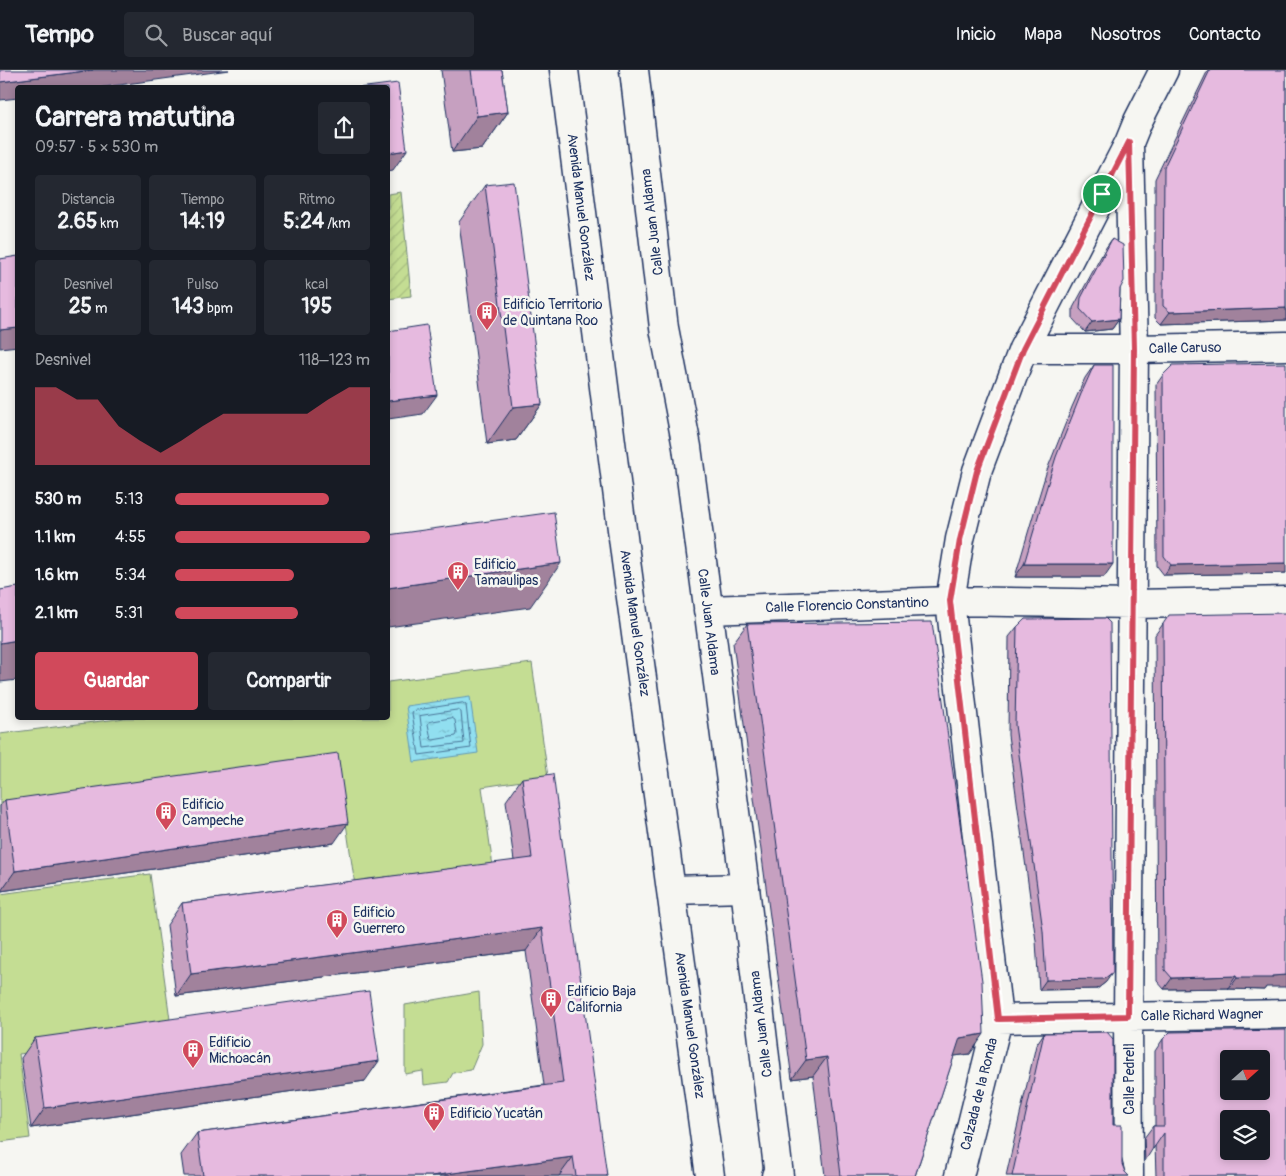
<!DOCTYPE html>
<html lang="es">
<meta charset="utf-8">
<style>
:root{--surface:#171b24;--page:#242831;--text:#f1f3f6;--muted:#9ea1a6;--line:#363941;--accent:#d1495b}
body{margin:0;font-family:Pangolin,sans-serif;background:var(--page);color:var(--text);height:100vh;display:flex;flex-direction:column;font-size:19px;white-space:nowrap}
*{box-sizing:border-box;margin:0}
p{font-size:16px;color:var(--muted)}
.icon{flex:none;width:28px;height:28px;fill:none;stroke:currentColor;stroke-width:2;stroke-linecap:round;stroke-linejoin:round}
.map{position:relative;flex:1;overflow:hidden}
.drawer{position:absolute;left:15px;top:15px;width:375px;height:635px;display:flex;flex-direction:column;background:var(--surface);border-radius:5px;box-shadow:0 2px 8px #0003}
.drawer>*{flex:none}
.needle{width:32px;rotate:69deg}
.controls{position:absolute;left:1220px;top:980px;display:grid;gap:10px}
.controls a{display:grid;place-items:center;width:50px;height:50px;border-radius:5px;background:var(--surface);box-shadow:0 2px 8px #0003;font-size:25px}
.pin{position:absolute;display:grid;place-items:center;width:42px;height:42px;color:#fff;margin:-21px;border:2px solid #fff;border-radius:50%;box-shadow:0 1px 5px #0007}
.round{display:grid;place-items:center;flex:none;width:52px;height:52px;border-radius:5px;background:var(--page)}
.overview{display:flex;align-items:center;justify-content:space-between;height:85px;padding:0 20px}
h1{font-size:28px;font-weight:700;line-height:38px}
.figures{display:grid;grid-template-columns:repeat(3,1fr);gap:8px;height:85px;padding:5px 20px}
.figures div{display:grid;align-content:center;border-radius:5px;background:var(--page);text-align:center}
.figures b{font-size:21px;font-weight:700}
.figures small{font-size:14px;font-weight:400}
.figures p{font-size:14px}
.chart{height:140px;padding:10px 20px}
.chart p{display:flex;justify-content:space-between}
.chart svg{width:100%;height:90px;margin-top:5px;fill:var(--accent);opacity:.7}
.action{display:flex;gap:10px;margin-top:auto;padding:10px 20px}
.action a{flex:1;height:58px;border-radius:5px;background:var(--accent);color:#fff;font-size:20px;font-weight:700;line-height:58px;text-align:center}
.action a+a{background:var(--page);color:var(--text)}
ul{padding:0 20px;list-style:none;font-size:16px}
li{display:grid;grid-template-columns:80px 60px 1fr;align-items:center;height:38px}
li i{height:12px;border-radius:6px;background:var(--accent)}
header{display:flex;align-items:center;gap:30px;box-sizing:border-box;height:70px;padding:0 25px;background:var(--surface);border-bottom:1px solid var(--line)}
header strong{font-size:24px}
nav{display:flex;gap:28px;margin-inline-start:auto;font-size:18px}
.search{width:350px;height:45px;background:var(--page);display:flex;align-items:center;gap:12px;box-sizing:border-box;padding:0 18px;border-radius:5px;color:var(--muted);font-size:19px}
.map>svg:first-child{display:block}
.green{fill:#c4dd93;stroke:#708678}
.garden{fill:url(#garden-furrows);stroke:#708678}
.water{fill:url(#water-ripples);stroke:#6299b6}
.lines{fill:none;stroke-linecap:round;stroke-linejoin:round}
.shore{stroke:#4a7598;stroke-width:1}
.minor-casing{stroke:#1b2f5e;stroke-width:31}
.major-casing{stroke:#1b2f5e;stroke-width:31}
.minor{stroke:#f6f6f2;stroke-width:28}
.major{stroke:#f6f6f2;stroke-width:28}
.wall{fill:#c6a0c0;stroke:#1b2f5e}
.shaded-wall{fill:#a1829c;stroke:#1b2f5e}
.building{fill:#e6badf;stroke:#1b2f5e;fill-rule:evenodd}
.route-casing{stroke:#fff;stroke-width:10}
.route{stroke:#d1495b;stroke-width:6}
.labels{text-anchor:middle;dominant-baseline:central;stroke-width:5;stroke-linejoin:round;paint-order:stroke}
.street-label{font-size:14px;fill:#1b2f5e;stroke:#f6f6f2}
.poi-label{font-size:14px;fill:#1b2f5e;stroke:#f6f6f2;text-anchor:start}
</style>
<header>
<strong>Tempo</strong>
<div class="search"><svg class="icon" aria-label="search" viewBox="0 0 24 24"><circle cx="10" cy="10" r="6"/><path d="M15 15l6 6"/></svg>Buscar aquí</div>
<nav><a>Inicio</a><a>Mapa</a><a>Nosotros</a><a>Contacto</a></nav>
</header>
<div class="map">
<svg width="1286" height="1106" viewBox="0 0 1286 1106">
<defs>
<pattern id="garden-furrows" width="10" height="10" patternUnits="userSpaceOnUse" patternTransform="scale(1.25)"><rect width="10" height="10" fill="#c4dd93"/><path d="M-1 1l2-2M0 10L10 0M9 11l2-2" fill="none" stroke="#a8be81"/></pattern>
<pattern id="water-ripples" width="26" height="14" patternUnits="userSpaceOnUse" patternTransform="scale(1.25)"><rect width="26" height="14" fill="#91dff0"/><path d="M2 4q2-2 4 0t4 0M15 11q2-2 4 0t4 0" fill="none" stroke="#7cc0d0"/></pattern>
</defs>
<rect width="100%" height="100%" fill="#f6f6f2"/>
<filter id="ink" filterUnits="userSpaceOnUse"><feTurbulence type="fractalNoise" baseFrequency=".02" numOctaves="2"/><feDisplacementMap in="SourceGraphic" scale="10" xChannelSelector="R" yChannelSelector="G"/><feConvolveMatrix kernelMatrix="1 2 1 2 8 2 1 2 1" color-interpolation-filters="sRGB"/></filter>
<g filter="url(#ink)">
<!-- green -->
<path class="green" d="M532,593L548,707L482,717L493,797L355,816L338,697L0,743V664L125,648H388V612Z
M150,804L172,964L19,984L30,1068L0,1072V824Z
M479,922L482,974L471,1000L453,1003L448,1012L424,1015L423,1001L405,1004V935Z"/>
<!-- garden -->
<path class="garden" d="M401,122L411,226L388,229V124Z"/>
<!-- water -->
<path class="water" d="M470,627L478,683L414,692L406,636Z"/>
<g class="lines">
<!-- shore -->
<path class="shore" d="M463,633L466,635L471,678L419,685L412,643L413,641Z
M458,640L461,642L464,673L424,678L420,646Z
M452,648L455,650L457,664L456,666L433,670L431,669L428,654L429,652Z"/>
<!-- minor casing -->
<g class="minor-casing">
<path id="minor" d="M634,0L664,258L687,377L745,818L779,1106
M1129,75L1134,279L1128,946L1129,1106
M1023,279H1134L1286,276
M708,540L950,531L1133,534L1286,531
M998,949L1286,944
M959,1106L998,949L950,531L960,469L977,401L1023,279L1129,73L1138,51L1164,0"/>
</g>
<!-- major casing -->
<g class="major-casing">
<path id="major" d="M564,0L626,491L710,1106
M672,820L745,818
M776,1106L778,1101"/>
</g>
<!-- minor -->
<use href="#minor" class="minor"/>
<!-- major -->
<use href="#major" class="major"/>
</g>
<!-- wall -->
<path class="wall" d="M441,0H502L508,42L482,79L452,82Z
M1208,0H1286V250L1161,254L1155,248V109Z
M485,115L542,334L516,370L487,374L459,152Z
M1112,169L1120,219L1119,249L1112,259L1085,262L1073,249V238L1105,179Z
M1094,295L1104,507H1015L1035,439L1047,400L1072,337L1085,308Z
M1163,305L1286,503L1164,505L1157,496L1156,315Z
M747,554L970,984L954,986L915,1106H825L813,1006L792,1009L733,573Z
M1163,554L1266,917L1264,920L1229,919L1228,918L1164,919L1157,911L1155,565Z
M1017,557L1106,912L1097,919L1039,920L1036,871L1008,665L1009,567Z
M522,708L607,1106H184L181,1085L197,1063L544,1015L526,881L176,926L167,855L182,833L514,791L506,731Z
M5,730L334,773L1,821L0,815V736Z
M1044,963L1113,1055L1125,1102L1129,1106H1006L1036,975Z
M35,968L365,1011L31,1058L21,988Z
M1163,969L1286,1106H1156L1155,1075L1145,1091L1144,1068L1153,1056H1155V981Z"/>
<!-- shaded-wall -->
<path class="shaded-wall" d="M93,0H229L97,18H18V28L0,30V12Z
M508,42L482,79L452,82L477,46Z
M407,80L393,100L388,101V83Z
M1286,238V250L1161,254L1170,242Z
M1119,249L1112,259L1085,262L1092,252Z
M18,258V276L0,278V260Z
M437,325L423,344L388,349V331Z
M542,334L516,370L487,374L513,337Z
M561,493L530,537L388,557V518Z
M1286,493V503L1164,505L1171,495Z
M1024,494H1113L1104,507H1015Z
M18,570V610L0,612V573Z
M348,753L334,773L1,821L15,801Z
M542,858L526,881L176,926L191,904Z
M1113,902L1106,912L1097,919L1039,920L1046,910Z
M1286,905V917H1266L1264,920L1229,919L1237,908Z
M1236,906L1228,918L1164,919L1172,908Z
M984,964L970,984L947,987L960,968Z
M827,987L813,1006L792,1009L806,990Z
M379,991L365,1011L31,1058L45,1038Z
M573,1087L559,1106H431Z"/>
<!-- building -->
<path class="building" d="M0,0H93L0,12Z
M471,0H502L508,42L477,46Z
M1210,0H1286V238L1170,242L1163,236L1164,97Z
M398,13L407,80L388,83V18H358Z
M514,112L542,334L513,337L485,115Z
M1112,169L1123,175L1124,211L1120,219L1119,249L1092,252L1080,239L1081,228Z
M18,186V258L0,260V189Z
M427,255L437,325L388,331V261Z
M1286,293V493L1171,495L1164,486L1163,305L1173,295Z
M1094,295H1113V494H1024L1044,426L1056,387L1081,324Z
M554,442L561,493L388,518V465Z
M18,517V570L0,573V520Z
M1286,543V905L1272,906V908H1237L1236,906L1172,908L1165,900L1163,554L1169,545Z
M1105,548L1110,553L1113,902L1104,909L1046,910L1043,861L1015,655L1017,557L1025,549Z
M932,552L982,911L984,964L960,968L915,1106H841L827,987L806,990L747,554Z
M338,683L348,753L15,801L5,730Z
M553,704L607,1106H576L573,1087L431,1106H203L197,1063L563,1013L542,858L191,904L182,833L532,788L522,708Z
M369,921L379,991L45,1038L35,968Z
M1286,960V1106H1164V1063L1153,1079V1056H1164L1163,969L1170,962ZM1229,989H1261V1021H1229ZM1229,1049H1261V1081H1229Z
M1107,962L1113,969V1055H1122V1094L1125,1102L1129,1106H1012L1044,963Z"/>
</g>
<g class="lines" filter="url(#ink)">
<!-- route casing -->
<g class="route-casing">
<path id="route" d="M1129,72L1134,279L1128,946L998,949L950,531L960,470L977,401L1023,279Z"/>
</g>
<!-- route -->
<use href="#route" class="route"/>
</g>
<!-- icons -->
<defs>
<g id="building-pin" transform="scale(1.125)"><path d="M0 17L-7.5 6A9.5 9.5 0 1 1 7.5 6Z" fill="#d1495b" stroke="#f6f6f2"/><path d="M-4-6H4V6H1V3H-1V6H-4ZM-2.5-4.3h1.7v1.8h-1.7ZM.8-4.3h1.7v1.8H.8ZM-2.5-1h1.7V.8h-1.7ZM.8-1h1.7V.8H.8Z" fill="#fff"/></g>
</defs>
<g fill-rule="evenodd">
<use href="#building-pin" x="487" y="242"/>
<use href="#building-pin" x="458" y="502"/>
<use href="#building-pin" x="166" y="742"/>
<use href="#building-pin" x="337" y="850"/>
<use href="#building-pin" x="551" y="929"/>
<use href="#building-pin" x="193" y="980"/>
<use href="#building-pin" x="434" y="1043"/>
</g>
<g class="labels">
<!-- street labels -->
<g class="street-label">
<text transform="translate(581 137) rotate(83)">Avenida Manuel González</text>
<text transform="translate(652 152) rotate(-97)">Calle Juan Aldama</text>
<text transform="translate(1185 278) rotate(-1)">Calle Caruso</text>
<text transform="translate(847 535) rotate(-2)">Calle Florencio Constantino</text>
<text transform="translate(709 552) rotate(83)">Calle Juan Aldama</text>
<text transform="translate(635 553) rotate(82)">Avenida Manuel González</text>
<text transform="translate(1202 945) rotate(-1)">Calle Richard Wagner</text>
<text transform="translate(761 954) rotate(-97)">Calle Juan Aldama</text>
<text transform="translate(690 955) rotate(82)">Avenida Manuel González</text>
<text transform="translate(1129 1009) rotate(-90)">Calle Pedrell</text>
<text transform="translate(979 1024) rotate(-76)">Calzada de la Ronda</text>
</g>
<!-- poi labels -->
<g class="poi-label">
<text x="503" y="234">Edificio Territorio<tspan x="503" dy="16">de Quintana Roo</tspan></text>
<text x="474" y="494">Edificio<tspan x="474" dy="16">Tamaulipas</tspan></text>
<text x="182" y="734">Edificio<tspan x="182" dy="16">Campeche</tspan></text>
<text x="353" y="842">Edificio<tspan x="353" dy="16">Guerrero</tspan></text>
<text x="567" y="921">Edificio Baja<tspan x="567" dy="16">California</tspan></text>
<text x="209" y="972">Edificio<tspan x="209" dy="16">Michoacán</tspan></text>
<text x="450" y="1043">Edificio Yucatán</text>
</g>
</g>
</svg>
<div class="controls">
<a><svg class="needle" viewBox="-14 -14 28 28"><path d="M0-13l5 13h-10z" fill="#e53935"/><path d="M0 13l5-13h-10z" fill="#9ea1a6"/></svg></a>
<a><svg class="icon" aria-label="layers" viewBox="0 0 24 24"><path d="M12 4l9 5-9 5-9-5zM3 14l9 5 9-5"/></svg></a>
</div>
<div class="pin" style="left:1102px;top:124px;background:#1e9e55"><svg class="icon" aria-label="arrive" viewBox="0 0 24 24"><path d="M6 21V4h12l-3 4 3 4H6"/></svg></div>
<section class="drawer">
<div class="overview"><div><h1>Carrera matutina</h1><p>09:57 · 5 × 530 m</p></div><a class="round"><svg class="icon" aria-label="share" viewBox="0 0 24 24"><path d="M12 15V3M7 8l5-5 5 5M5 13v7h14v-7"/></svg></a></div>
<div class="figures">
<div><p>Distancia</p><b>2.65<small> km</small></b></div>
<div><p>Tiempo</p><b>14:19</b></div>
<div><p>Ritmo</p><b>5:24<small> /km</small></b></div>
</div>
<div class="figures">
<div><p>Desnivel</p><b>25<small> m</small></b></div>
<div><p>Pulso</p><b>143<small> bpm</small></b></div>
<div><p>kcal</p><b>195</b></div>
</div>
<div class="chart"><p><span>Desnivel</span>118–123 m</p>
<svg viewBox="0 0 160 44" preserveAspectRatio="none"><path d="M0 44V6L10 6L20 12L30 12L40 25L50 32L60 38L70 32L80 25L90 19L100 19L110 19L120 19L130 19L140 12L150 6L160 6V44z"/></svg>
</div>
<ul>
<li><b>530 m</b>5:13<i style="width:79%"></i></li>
<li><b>1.1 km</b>4:55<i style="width:100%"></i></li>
<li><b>1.6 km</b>5:34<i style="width:61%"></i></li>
<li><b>2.1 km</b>5:31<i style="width:63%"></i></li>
</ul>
<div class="action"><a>Guardar</a><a>Compartir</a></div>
</section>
</div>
